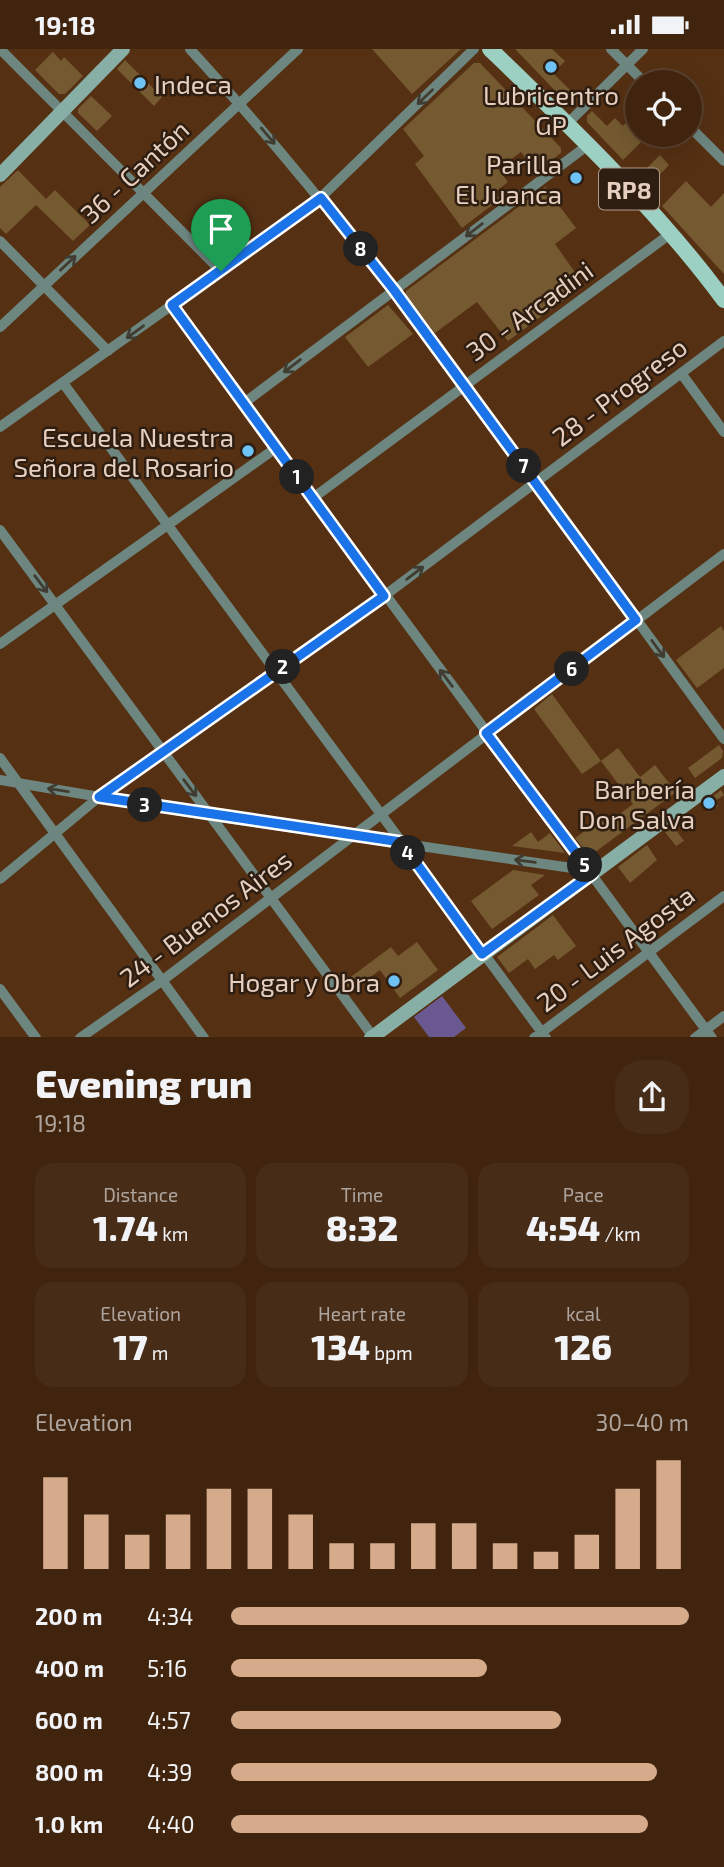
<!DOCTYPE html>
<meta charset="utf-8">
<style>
:root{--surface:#40240e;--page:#472c17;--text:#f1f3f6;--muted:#aea49e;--line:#59412e;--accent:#d6ab8b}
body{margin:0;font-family:"Exo 2",sans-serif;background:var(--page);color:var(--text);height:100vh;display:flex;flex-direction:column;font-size:26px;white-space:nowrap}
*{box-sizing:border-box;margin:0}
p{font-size:23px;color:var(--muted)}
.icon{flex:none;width:38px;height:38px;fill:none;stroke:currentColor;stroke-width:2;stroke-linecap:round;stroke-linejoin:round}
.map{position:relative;height:988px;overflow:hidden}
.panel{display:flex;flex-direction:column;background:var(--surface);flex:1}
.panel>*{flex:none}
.tools{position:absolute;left:625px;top:21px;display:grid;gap:14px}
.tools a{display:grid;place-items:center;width:77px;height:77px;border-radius:50%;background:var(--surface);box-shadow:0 7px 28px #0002,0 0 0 2px var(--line);font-size:35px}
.pin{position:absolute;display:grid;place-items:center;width:60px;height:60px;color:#fff;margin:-72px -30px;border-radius:50% 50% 50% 0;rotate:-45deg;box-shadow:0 0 7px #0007}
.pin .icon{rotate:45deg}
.km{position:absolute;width:35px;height:35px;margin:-18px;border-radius:50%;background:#222;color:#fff;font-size:19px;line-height:35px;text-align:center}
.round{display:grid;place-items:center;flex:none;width:74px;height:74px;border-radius:28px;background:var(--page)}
.head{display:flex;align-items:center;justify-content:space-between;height:119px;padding:0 35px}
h1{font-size:38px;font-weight:800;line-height:52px}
.figures{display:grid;grid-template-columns:repeat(3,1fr);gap:10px;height:119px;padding:7px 35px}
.figures div{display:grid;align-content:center;border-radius:18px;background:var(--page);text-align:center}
.figures b{font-size:35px;font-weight:800}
.figures small{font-size:19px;font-weight:400}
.figures p{font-size:19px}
.chart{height:196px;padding:14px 35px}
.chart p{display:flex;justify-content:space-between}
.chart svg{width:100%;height:126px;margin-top:7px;stroke:var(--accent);stroke-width:6}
ul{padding:0 35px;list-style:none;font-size:23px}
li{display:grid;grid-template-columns:112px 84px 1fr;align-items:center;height:52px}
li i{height:18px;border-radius:9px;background:var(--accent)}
.status{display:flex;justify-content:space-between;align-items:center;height:49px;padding:0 35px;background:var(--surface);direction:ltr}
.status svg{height:19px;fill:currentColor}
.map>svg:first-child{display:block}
.green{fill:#6a5991}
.building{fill:#755a31}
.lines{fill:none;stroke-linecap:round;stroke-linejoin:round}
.street{stroke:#6d867f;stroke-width:10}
.secondary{stroke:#87afa5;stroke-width:14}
.primary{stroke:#9bd0c2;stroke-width:16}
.oneway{stroke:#413c32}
.route-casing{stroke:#fff;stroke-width:14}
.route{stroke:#1a73e8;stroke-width:9}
.poi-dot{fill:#6fc2f4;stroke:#2e1d11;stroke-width:2.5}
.labels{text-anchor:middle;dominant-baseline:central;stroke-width:5;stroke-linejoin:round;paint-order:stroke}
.shield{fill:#2e1d11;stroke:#af9a8b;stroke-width:2}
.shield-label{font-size:24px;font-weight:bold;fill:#e6cfbf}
.poi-label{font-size:26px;fill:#e6cfbf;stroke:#2e1d11;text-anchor:end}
.street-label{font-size:26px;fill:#e6cfbf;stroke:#2e1d11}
</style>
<div class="status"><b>19:18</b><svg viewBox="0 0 49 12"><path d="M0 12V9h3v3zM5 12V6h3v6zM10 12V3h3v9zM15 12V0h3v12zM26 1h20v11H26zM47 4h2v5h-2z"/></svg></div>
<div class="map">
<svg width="724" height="989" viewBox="0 0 724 989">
<rect width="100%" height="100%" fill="#553013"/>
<!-- green -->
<path class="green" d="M442,947L466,979L454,988H429L414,968Z"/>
<!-- building -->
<path class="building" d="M372,0H461L412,45Z
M515,0H552L565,12L553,24L575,46L567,54Z
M53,3L61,12L64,8L83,27L65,45H59L35,21Z
M125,11L162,48L154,57L117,20Z
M474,14H480L561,99V104L536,123L521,103L498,120L508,133L495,143L500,150L462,179L415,115L424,107L403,80Z
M91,47L112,67L97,82L78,64V60Z
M592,62L607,77L615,69L623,77L627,73L644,90L623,111L587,73V67Z
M660,106L669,116L646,140L636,130Z
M18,121L46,150L55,141L90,176L73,192L36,156L6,185L0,179V138Z
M686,132L711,158L724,144V225L662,157Z
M545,138L576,179L555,195L584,236L508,292L477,253L435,284L406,246V242Z
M388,256L413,285L368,318L345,288Z
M721,577L724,582V619L697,639L676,611Z
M552,645L601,712L582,725L534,660Z
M719,696L723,702L722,709L695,729L688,719Z
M618,699L640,728L655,716L676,743L590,807L575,789L601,770L605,776L633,755L601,712Z
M721,741L724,746L715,752L718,757L709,763L703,755Z
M673,777L684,792L676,797L665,783Z
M531,783L538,793L550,784L565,804L512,797Z
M647,796L657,811L630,834L618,818Z
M513,821L545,826L531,836L539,846L492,880L471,852Z
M553,866L576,897L558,911L554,906L535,920L528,910L509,924L497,908Z
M417,893L438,921L400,949L380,921L351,942L344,933L391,898L398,907Z"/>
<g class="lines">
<!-- street -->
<path class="street" d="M0,0L221,222
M190,0C387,215 551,456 724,690
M611,0L644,33
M567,75L643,0
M690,78L724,112
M0,192L108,302
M172,256L712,989
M0,278L298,0
M681,324L724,383
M63,334L546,989
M244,354L588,96
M0,378L313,156L474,0
M313,449L670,185
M0,481L374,989
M0,595L276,399
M0,709L204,989
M0,731L211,767L572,819L592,825
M0,830L99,748L384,547L724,292
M0,940L36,989
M80,989L163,931L724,505
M534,989L724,847
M695,989L724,967"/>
<!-- secondary -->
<path class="secondary" d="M0,126L123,0
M371,989L724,727"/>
<!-- primary -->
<path class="primary" d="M490,0C572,79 656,159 724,251"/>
</g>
<!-- one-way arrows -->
<defs><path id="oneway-shaft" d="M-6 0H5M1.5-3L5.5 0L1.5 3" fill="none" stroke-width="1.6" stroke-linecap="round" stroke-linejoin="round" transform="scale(1.75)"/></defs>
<g class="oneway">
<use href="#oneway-shaft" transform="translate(425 48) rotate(136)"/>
<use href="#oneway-shaft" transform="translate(268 87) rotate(50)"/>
<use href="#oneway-shaft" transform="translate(474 181) rotate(143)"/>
<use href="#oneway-shaft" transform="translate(68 214) rotate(-43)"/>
<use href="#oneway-shaft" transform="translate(135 283) rotate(144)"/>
<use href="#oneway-shaft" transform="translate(292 317) rotate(143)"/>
<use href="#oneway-shaft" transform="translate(415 524) rotate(-37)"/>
<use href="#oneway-shaft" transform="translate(41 535) rotate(53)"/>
<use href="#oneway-shaft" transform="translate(658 600) rotate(54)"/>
<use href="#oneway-shaft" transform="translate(446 629) rotate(-127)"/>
<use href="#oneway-shaft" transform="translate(190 739) rotate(53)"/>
<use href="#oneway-shaft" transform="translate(58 741) rotate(-171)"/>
<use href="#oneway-shaft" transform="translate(525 812) rotate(-172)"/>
</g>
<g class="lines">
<!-- route casing -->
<g class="route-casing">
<path id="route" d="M321,149L394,241L636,571L486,684L592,825L482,905L401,793L99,748L384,547L172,256Z"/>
</g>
<!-- route -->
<use href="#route" class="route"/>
</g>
<!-- markers -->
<g class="poi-dot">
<circle cx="551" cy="18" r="7"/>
<circle cx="140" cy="34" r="7"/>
<circle cx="576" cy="129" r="7"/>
<circle cx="248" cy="402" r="7"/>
<circle cx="709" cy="754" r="7"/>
<circle cx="394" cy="932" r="7"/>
</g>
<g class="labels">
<!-- shield labels -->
<rect class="shield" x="599" y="119.5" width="60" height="41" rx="5"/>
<g class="shield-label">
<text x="629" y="140">RP8</text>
</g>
<!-- poi labels -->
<g class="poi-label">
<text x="154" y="34" text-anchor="start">Indeca</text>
<text x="551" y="45" text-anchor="middle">Lubricentro<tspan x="551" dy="30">GP</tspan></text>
<text x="562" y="114">Parilla<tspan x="562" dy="30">El Juanca</tspan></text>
<text x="234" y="387">Escuela Nuestra<tspan x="234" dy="30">Señora del Rosario</tspan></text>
<text x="695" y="739">Barbería<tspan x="695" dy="30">Don Salva</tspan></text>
<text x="380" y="932">Hogar y Obra</text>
</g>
<!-- street labels -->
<g class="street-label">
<text transform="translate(134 122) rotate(-43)">36 - Cantón</text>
<text transform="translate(529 261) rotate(-36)">30 - Arcadini</text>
<text transform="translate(619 342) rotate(-37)">28 - Progreso</text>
<text transform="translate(205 869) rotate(-37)">24 - Buenos Aires</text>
<text transform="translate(615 899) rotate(-37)">20 - Luis Agosta</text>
</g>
</g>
</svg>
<div class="tools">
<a><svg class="icon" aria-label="locate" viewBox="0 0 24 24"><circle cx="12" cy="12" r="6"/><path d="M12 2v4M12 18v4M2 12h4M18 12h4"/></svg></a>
</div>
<div class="pin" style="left:221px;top:222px;background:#1e9e55"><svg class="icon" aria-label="arrive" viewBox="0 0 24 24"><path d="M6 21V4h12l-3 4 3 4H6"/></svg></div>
<b class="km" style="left:297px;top:428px">1</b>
<b class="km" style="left:283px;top:618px">2</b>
<b class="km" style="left:145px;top:756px">3</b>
<b class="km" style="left:408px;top:804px">4</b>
<b class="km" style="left:585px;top:816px">5</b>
<b class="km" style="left:572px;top:620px">6</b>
<b class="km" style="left:524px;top:417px">7</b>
<b class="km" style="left:361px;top:200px">8</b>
</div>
<section class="panel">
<div class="head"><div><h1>Evening run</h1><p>19:18</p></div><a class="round"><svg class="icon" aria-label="share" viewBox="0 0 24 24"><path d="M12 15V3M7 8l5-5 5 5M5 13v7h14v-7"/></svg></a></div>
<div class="figures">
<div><p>Distance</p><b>1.74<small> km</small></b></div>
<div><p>Time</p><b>8:32</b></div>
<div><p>Pace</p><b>4:54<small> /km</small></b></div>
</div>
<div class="figures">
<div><p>Elevation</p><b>17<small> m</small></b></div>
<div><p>Heart rate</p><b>134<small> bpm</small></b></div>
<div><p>kcal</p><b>126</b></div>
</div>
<div class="chart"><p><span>Elevation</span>30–40 m</p>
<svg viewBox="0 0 160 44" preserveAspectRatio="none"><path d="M5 44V12M15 44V25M25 44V32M35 44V25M45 44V16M55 44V16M65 44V25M75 44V35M85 44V35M95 44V28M105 44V28M115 44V35M125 44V38M135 44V32M145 44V16M155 44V6"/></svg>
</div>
<ul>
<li><b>200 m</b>4:34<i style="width:100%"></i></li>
<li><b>400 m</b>5:16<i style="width:56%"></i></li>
<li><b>600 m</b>4:57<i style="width:72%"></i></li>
<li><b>800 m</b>4:39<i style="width:93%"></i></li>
<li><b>1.0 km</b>4:40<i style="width:91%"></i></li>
</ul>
</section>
